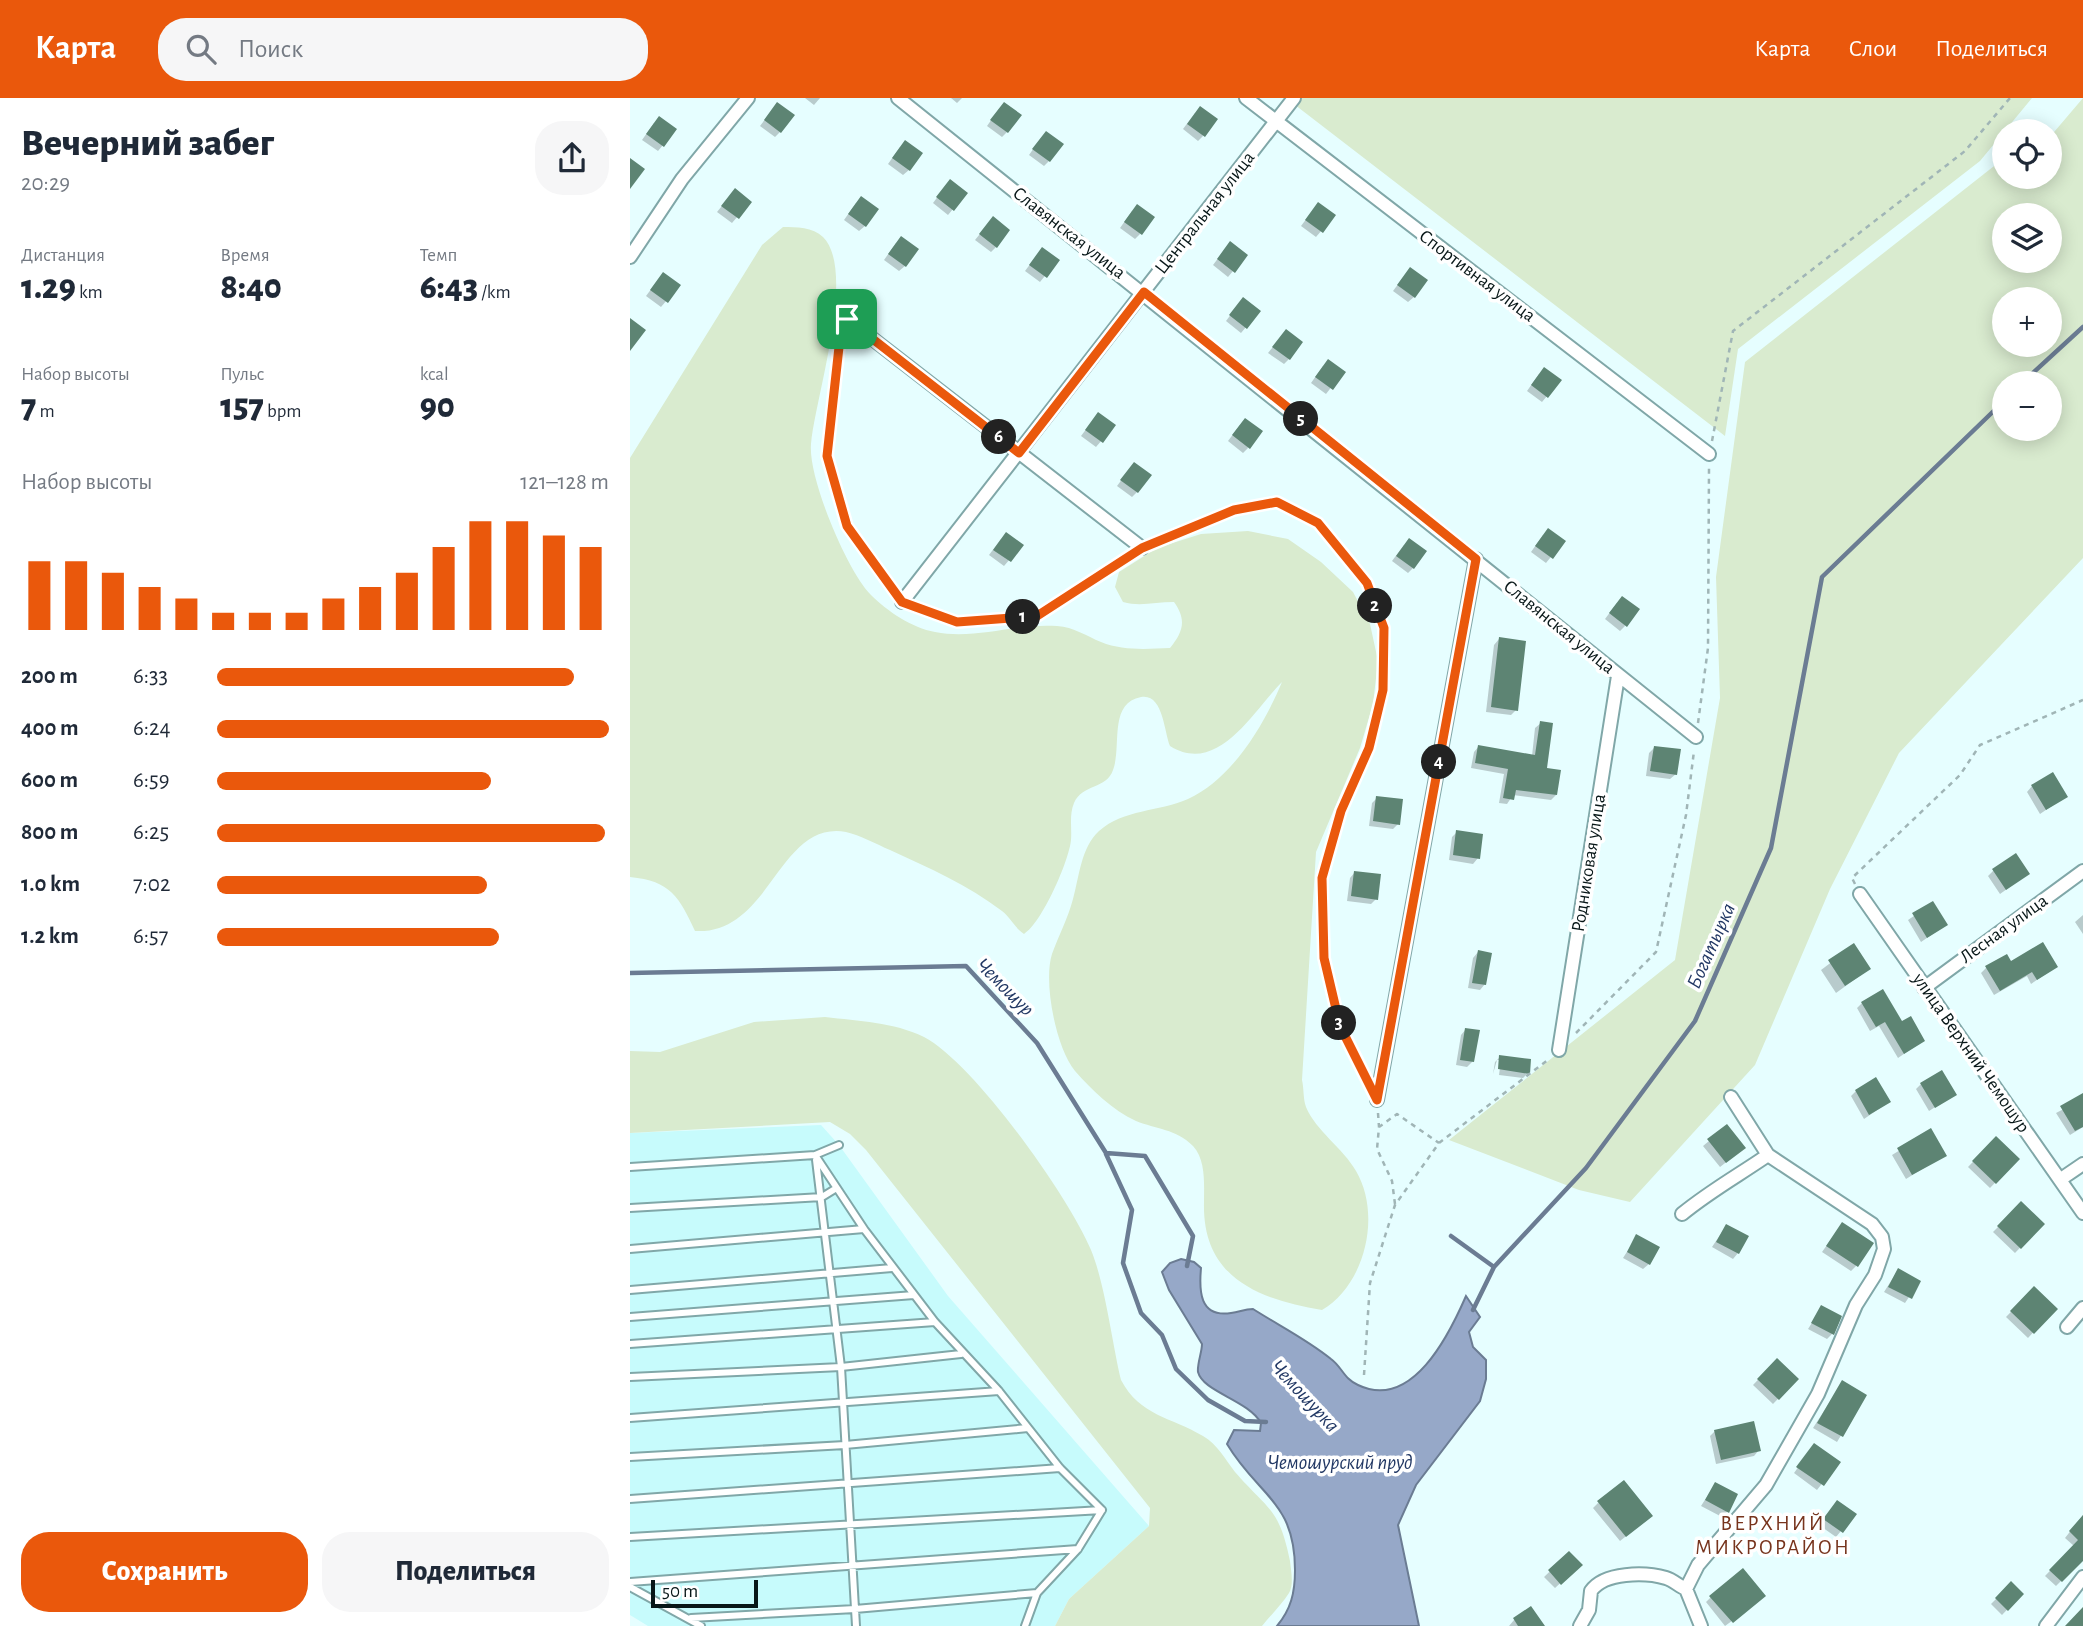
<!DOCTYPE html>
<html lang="ru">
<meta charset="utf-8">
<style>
:root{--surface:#fff;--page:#f6f6f7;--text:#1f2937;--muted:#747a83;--accent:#ea580c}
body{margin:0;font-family:"Alegreya Sans",sans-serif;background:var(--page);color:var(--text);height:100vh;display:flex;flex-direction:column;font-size:26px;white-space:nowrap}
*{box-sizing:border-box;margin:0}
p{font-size:23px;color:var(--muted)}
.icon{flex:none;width:38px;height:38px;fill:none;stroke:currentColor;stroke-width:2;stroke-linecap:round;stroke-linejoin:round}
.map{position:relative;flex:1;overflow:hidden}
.panel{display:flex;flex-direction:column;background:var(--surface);width:630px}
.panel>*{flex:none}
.tools{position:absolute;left:1362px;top:21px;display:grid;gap:14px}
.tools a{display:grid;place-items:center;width:70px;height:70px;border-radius:50%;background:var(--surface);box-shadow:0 4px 18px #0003;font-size:35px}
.scale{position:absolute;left:21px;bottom:18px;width:107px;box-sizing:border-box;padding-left:7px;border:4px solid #081718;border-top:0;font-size:19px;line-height:24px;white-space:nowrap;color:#081718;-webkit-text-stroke:5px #fff;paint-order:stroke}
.pin{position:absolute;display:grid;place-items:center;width:60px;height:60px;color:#fff;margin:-30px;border-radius:14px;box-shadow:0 4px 10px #0006}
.km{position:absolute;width:35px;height:35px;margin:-18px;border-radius:50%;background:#222;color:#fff;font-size:19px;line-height:35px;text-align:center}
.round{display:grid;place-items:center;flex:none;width:74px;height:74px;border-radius:28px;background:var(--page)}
.overview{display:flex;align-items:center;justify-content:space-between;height:119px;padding:0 21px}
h1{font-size:38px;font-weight:800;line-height:52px}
.metrics{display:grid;grid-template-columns:repeat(3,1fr);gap:10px;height:119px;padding:7px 21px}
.metrics div{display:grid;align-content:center}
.metrics b{font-size:35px;font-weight:800}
.metrics small{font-size:19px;font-weight:400}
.metrics p{font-size:19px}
.chart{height:196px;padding:14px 21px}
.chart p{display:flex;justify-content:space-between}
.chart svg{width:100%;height:126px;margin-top:7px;stroke:var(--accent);stroke-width:6}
.primary-button{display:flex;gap:14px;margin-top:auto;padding:14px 21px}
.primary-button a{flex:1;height:80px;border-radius:28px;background:var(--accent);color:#fff;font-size:28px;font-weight:800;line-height:80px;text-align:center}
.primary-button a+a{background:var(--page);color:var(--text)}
ul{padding:0 21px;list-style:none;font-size:23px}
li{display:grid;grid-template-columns:112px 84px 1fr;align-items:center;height:52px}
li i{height:18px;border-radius:9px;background:var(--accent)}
header{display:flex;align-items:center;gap:42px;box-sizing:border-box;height:98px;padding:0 35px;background:var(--accent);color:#fff}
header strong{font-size:33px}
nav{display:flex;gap:38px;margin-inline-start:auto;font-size:24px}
.search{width:490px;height:63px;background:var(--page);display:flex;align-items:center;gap:18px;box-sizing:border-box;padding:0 24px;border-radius:28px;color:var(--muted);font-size:26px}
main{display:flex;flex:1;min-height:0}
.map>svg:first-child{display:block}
.built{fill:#c7fbfc}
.green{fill:#d9ebcf;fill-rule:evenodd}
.water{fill:#96a8c8;stroke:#6b7c93;stroke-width:2}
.shadow{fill:#0003}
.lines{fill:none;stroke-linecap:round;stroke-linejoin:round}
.stream{stroke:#6b7c93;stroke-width:4.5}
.building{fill:#5d8473}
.service-casing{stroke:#80a7a8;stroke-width:10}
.minor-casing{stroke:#80a7a8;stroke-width:16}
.path{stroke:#a0b5b6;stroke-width:2.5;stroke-dasharray:5 5;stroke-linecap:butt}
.service{stroke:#fff;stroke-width:6}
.minor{stroke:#fff;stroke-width:12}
.route-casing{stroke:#fff;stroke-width:14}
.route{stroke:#ea580c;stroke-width:9}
.labels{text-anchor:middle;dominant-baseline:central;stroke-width:7;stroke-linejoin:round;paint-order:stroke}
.street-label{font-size:19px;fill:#081718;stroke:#fff}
.water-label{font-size:21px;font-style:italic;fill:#223864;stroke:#fff}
.neighbourhood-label{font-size:21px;letter-spacing:2px;fill:#77341d;stroke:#fff}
</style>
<header>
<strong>Карта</strong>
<div class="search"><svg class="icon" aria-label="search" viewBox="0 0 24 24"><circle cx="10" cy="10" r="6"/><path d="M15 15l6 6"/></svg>Поиск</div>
<nav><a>Карта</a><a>Слои</a><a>Поделиться</a></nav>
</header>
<main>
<section class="panel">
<div class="overview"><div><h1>Вечерний забег</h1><p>20:29</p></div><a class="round"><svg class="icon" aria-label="share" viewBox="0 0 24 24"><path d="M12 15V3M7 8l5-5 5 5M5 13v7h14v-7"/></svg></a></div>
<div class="metrics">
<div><p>Дистанция</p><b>1.29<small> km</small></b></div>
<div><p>Время</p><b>8:40</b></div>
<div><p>Темп</p><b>6:43<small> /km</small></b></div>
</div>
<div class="metrics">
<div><p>Набор высоты</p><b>7<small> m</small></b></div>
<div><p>Пульс</p><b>157<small> bpm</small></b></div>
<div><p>kcal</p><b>90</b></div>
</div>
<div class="chart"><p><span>Набор высоты</span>121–128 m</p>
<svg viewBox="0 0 160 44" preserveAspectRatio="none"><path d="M5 44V20M15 44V20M25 44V24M35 44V29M45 44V33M55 44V38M65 44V38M75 44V38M85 44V33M95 44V29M105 44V24M115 44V15M125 44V6M135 44V6M145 44V11M155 44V15"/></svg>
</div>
<ul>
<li><b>200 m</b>6:33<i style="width:91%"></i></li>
<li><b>400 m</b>6:24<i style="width:100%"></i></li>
<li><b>600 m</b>6:59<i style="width:70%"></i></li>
<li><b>800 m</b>6:25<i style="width:99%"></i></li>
<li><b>1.0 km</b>7:02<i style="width:69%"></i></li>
<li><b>1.2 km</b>6:57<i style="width:72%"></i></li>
</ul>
<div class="primary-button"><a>Сохранить</a><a>Поделиться</a></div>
</section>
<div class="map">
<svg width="1453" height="1528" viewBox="0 0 1453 1528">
<rect width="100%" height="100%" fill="#e6feff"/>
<!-- built -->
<path class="built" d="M191,1027L209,1047L318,1198L519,1428L439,1501L425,1528H18L0,1517V1035Z"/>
<!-- green -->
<path class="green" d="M656,0H1402L1350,63L1108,251L1095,338Z
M1453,0V460L1269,655L1200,791L1125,967L1000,1104L949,1092L819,1042L1045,862L1090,600L1086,479L1115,264L1373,61L1374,79H1419V40ZM1374,117H1419V163H1374ZM1374,201H1419V247H1374ZM1374,285H1419V331H1374Z
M153,129C166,129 183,129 193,139C227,173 185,300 181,346C178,380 217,473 241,497C257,513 282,530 305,534C346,542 386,525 427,528C444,529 456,538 471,544C493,553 517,551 540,550C553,534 557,522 544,504C525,504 510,509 493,504L485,489L489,474L527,450L571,436L618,433L658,441L691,464L723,494L740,526L748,563L743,606L730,650L686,754L672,982C674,990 673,1001 676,1009C686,1033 713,1050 726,1073C752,1117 735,1187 692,1212C627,1201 572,1179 574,1104C574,1086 576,1062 563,1048C546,1031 526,1031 506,1023C482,1012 462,992 445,973C426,950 413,884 422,856C429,837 438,820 443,801C449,780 451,749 469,733C494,711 528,714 558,701C602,681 634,627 652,584C623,613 588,678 540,648C534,633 533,595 511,599C478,605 492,649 483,672C477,691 452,686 444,705C439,717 442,730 441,742C439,763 412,825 394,836C384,829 381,820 372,813C338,787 299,770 260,752C246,746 230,737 216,734C148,722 141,837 65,833C49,799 41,783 0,779V360L132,147Z
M195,919C229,923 263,924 294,939C344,965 439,1099 461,1152C475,1186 482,1244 491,1282C510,1318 541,1319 573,1338C588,1347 595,1361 605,1374C638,1412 649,1409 660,1463C661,1472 664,1487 659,1495C652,1506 641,1517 632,1528H425L439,1501L519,1428L520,1410L236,1052L220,1036L200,1024L0,1035V953L30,954L124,924Z"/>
<!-- water -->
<path class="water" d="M551,1161L564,1164L571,1170C569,1192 569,1220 601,1215C610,1214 614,1211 623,1211C648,1227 678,1242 701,1261C712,1269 714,1281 728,1287C782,1313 819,1237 836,1198L850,1219L839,1234L843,1249L856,1262V1281L850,1303L786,1387L768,1427L789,1528H647C661,1511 665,1495 665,1472C665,1403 628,1398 597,1346L604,1332L630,1333L631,1325C618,1302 573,1294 568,1274C567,1266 572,1254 572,1246L539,1192L532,1174L540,1165Z"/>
<!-- shadow -->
<path class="shadow" d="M175,0H190L184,7Z
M321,0H332L327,5Z
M369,11L377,34L372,39L357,28Z
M142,12L150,34L145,39L130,28Z
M565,15L573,38L568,43L553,31Z
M24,25L33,47L28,53L12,42Z
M411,40L419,63L414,68L399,57Z
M270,49L279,72L273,77L258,66Z
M315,89L323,111L318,117L303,105Z
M100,98L120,104L102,125L87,114Z
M226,105L235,128L229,133L214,122Z
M683,112L704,118L686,139L671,128Z
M502,113L510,136L505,141L490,130Z
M358,126L366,149L361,154L345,142Z
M266,145L275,168L269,173L254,162Z
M595,151L603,173L598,179L583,167Z
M407,157L427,163L410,184L395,173Z
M775,177L784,199L778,204L763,193Z
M28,182L49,188L31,209L16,198Z
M608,207L616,229L611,235L596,223Z
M651,239L659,261L654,266L638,255Z
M693,268L713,274L696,296L681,285Z
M909,276L917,298L912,304L897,293Z
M463,322L484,328L466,349L451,338Z
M610,327L618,350L613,355L598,343Z
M499,372L507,394L502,399L487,388Z
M913,437L933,444L916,465L901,454Z
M371,441L392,447L374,468L359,457Z
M774,447L783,470L778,475L762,463Z
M987,505L995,528L990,533L975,521Z
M869,541L886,612L881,617L856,614L864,547Z
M911,625L915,671L926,697L921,702L883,697L877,706L869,705L874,676L841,670L844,654L849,648L902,658L905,630Z
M1024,650L1046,676L1040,681L1016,678L1019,655Z
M1402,688L1435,699L1410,716L1397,694Z
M747,700L768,726L763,731L739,728L742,705Z
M827,734L848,760L843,766L819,762L822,739Z
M1363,773L1398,776L1370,796L1358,778Z
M725,774L746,801L741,806L717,803L720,780Z
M1303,805L1316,827L1291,844L1278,822Z
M1453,817V836L1445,824Z
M1223,848L1239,871L1206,895L1191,872Z
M848,854L855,886L850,892L838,890L843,860Z
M1381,865L1426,869L1401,886L1397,878L1364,897L1351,875L1356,870Z
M1232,905L1271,926L1293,943L1268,960L1249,928L1240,933L1227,910Z
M836,931L843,963L837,969L826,967L831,937Z
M870,959L898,975L893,980L869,977L871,962H867L863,976L865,964Z
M1291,986L1324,997L1299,1013L1286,991Z
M1226,993L1259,1004L1234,1021L1221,998Z
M1453,1001V1029L1440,1037L1426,1015Z
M1097,1028L1108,1055L1090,1069L1073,1048Z
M1301,1033L1315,1057L1276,1081L1262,1057Z
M1366,1040L1388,1061L1360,1090L1338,1069Z
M1391,1106L1413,1126L1385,1155L1363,1134Z
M1212,1126L1226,1168L1221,1173L1192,1154Z
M1096,1128L1108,1155L1103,1161L1082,1149Z
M1007,1138L1019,1166L1013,1171L993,1160Z
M1268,1172L1289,1184L1275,1205L1254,1194Z
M1404,1190L1425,1211L1398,1240L1376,1219Z
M1192,1209L1202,1236L1197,1241L1178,1231Z
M1147,1262L1167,1281L1143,1306L1123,1287Z
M1212,1285L1235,1298L1207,1344L1183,1330Z
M1085,1333L1129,1352L1124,1358L1086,1366L1080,1338Z
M1182,1350L1208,1365L1187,1392L1164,1375Z
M1085,1386L1097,1414L1092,1419L1071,1408Z
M1207,1404L1224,1417L1206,1439L1189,1427Z
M968,1405L1015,1423L990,1443L963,1410Z
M1453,1417L1446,1468L1426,1488L1415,1478L1444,1448L1435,1440Z
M939,1455L950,1467L925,1490L914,1479Z
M1381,1486L1392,1496L1372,1517L1361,1506Z
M1081,1499L1129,1503L1095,1528L1076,1504Z
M901,1510L906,1528H879L884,1522Z"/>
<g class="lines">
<!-- stream -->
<path class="stream" d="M1392,285L1453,229
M0,875L336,868L407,945L476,1055L515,1058L563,1138L557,1168
M476,1056L502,1112L493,1165L511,1215L532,1237L546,1271L578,1302L615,1323L636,1324
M821,1138L864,1169
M843,1212L864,1169L956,1070L1065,923L1141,750L1192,479L1374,303"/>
</g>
<!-- building -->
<path class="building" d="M147,4L165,17L151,35L134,22Z
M374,4L392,17L378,35L360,22Z
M570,8L588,21L575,39L557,26Z
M29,18L47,31L34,49L16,36Z
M416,33L434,46L420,64L402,51Z
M275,42L293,55L280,73L262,60Z
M0,60L15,71L0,91Z
M320,81L338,95L324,113L306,99Z
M105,90L122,104L109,121L91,108Z
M231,98L249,111L236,129L218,116Z
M688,104L706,117L693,135L675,122Z
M507,106L525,119L512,137L494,124Z
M363,118L380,132L367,150L349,136Z
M271,138L289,151L276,169L258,156Z
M600,143L618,157L605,175L587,161Z
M412,149L430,162L417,180L399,167Z
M780,169L798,182L785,200L767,187Z
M33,174L51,187L38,205L20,192Z
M613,199L631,213L617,231L599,217Z
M0,220L16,232L0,253Z
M656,231L673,244L660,262L642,249Z
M698,261L716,274L703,292L685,279Z
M914,269L932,282L918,300L901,287Z
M468,314L486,327L473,345L455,332Z
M615,320L633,333L620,351L602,337Z
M504,364L522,377L508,395L490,382Z
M918,430L936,443L923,461L905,448Z
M376,434L394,447L381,464L363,452Z
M779,440L797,453L784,471L766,458Z
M992,498L1010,511L997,529L979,515Z
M869,539L896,543L888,613L861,609Z
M910,623L923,625L917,670L931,672L927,697L886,692L884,702L873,700L878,671L845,665L848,647L905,657Z
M1024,648L1051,651L1047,677L1020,673Z
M1423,674L1438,699L1416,712L1401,687Z
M746,698L773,701L770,727L743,723Z
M826,732L853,736L850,761L823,757Z
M1386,755L1400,776L1376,792L1362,771Z
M724,773L751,776L748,802L721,798Z
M1303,803L1318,827L1297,840L1282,815Z
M1413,844L1428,869L1407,882L1402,874L1370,893L1355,868L1377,856L1381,863Z
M1224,845L1241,871L1215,888L1198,862Z
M848,852L862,855L856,887L842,885Z
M1253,891L1272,923L1281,918L1295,943L1274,956L1255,924L1246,929L1231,904Z
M835,930L850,932L844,964L830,962Z
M869,957L901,961L900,976L868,971Z
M1312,972L1327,997L1305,1010L1290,985Z
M1246,979L1261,1004L1239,1017L1225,992Z
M1453,995V1029L1445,1033L1430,1008Z
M1097,1026L1116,1050L1096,1065L1077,1041Z
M1301,1030L1317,1058L1282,1077L1267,1050Z
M1366,1038L1390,1061L1366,1086L1342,1063Z
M1391,1103L1415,1126L1391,1151L1367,1128Z
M1212,1124L1244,1145L1228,1169L1196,1148Z
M1096,1126L1119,1138L1109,1156L1086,1144Z
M1006,1136L1030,1149L1020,1167L997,1154Z
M1268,1170L1291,1183L1282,1201L1258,1189Z
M1404,1188L1428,1211L1404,1236L1380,1213Z
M1191,1207L1212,1218L1204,1237L1181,1225Z
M1147,1260L1169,1281L1149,1302L1127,1281Z
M1212,1282L1237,1297L1213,1339L1187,1325Z
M1124,1323L1131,1353L1091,1362L1084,1332Z
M1184,1345L1211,1364L1194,1388L1166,1369Z
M994,1382L1023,1418L996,1439L967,1403Z
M1085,1384L1108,1396L1099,1415L1075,1402Z
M1207,1402L1227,1416L1213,1435L1193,1421Z
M1453,1417V1463L1432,1484L1419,1472L1448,1442L1439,1433Z
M939,1453L953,1467L931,1487L918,1472Z
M1113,1470L1136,1498L1103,1525L1079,1498Z
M1381,1483L1394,1496L1378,1513L1365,1500Z
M901,1508L915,1528H888L883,1520Z
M1453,1509V1528H1435Z"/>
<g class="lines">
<!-- service casing -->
<g class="service-casing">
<path id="service" d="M185,1057L234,1131L305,1224L369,1293L430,1370L472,1412L448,1451L407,1495L395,1528
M186,1062L211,1269L226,1528
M0,1069L185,1057L209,1047
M0,1110L192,1099L205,1091
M0,1151L234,1131
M0,1192L262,1170
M0,1219L284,1197
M0,1246L305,1224
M0,1279L211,1269L331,1256
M0,1320L369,1293
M0,1359L215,1347L398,1330
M0,1401L430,1370
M0,1439L472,1412
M0,1484L448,1451
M0,1489L71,1528
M61,1520L225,1511L407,1495"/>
</g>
<!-- minor casing -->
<g class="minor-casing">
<path id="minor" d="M268,0L1066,639
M616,0L1079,356
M0,159L52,81L118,0
M217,221L512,450
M272,504L664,0
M1230,796L1453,1115
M1294,890L1453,773
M929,952L988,578
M747,1002L846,461
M1431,1081L1453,1066
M1052,1116C1080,1093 1109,1077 1138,1057
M1437,1229L1453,1210
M950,1528L959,1512L961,1493C974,1474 1015,1474 1036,1480C1043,1482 1049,1488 1056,1491
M1071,1528L1056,1491L1068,1467L1136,1387L1188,1296L1226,1207L1245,1177L1254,1151L1252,1139L1242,1126L1138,1057L1101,999
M1416,1528L1453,1479"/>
</g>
<!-- path -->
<path class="path" d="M213,233L209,249L197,358L217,428L264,494
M1082,343L1103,233L1335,53L1380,0
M524,445L604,412L647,404L688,425L737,485L754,530L753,591L739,650L711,713L692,780L694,860L710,928L738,984
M286,509L327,524L407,518L500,458
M1068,625L1078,550L1079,370
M1225,786L1222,780L1330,677L1350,647L1453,602
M946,935L1026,854L1056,717L1064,653
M748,1015L749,1029
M765,1106L762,1083L747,1051L749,1029L767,1016L809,1045
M734,1277L740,1185L765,1107L809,1045L919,961"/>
<!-- service -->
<use href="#service" class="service"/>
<!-- minor -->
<use href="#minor" class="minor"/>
</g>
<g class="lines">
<!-- route casing -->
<g class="route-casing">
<path id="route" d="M514,194L846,461L747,1002L710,928L694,860L692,780L711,713L739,650L753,592L754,530L737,485L688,425L647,404L604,412L512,450L407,518L327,524L272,504L217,428L197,358L209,249L217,221L389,355Z"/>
</g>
<!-- route -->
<use href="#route" class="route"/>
</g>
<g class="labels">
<!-- street labels -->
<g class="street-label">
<text transform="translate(575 115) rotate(-52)">Центральная улица</text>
<text transform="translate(439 135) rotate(38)">Славянская улица</text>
<text transform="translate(847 178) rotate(37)">Спортивная улица</text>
<text transform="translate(929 529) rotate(39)">Славянская улица</text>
<text transform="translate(959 765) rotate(-81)">Родниковая улица</text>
<text transform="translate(1374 831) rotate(-36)">Лесная улица</text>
<text transform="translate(1341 955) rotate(55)">улица Верхний Чемошур</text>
</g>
<!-- water labels -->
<g class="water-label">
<text transform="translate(1081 848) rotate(-66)">Богатырка</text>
<text transform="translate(375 889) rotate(45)">Чемошур</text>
<text transform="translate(675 1298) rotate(47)">Чемошурка</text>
<text x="710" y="1364">Чемошурский пруд</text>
</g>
<!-- neighbourhood labels -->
<g class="neighbourhood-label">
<text x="1143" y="1425">ВЕРХНИЙ<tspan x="1143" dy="24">МИКРОРАЙОН</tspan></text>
</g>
</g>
</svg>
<div class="tools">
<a><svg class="icon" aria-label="locate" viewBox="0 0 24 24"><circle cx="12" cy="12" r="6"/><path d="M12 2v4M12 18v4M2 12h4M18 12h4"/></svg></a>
<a><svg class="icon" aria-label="layers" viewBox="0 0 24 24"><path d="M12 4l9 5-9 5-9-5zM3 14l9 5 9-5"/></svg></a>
<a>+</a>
<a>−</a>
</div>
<div class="scale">50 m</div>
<div class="pin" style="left:217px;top:221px;background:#1e9e55"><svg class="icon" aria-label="arrive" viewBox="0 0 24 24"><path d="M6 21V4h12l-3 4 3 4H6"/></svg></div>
<b class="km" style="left:393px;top:519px">1</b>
<b class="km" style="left:745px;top:508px">2</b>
<b class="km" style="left:709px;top:925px">3</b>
<b class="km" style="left:809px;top:664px">4</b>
<b class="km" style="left:671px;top:321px">5</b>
<b class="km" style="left:369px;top:339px">6</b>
</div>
</main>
